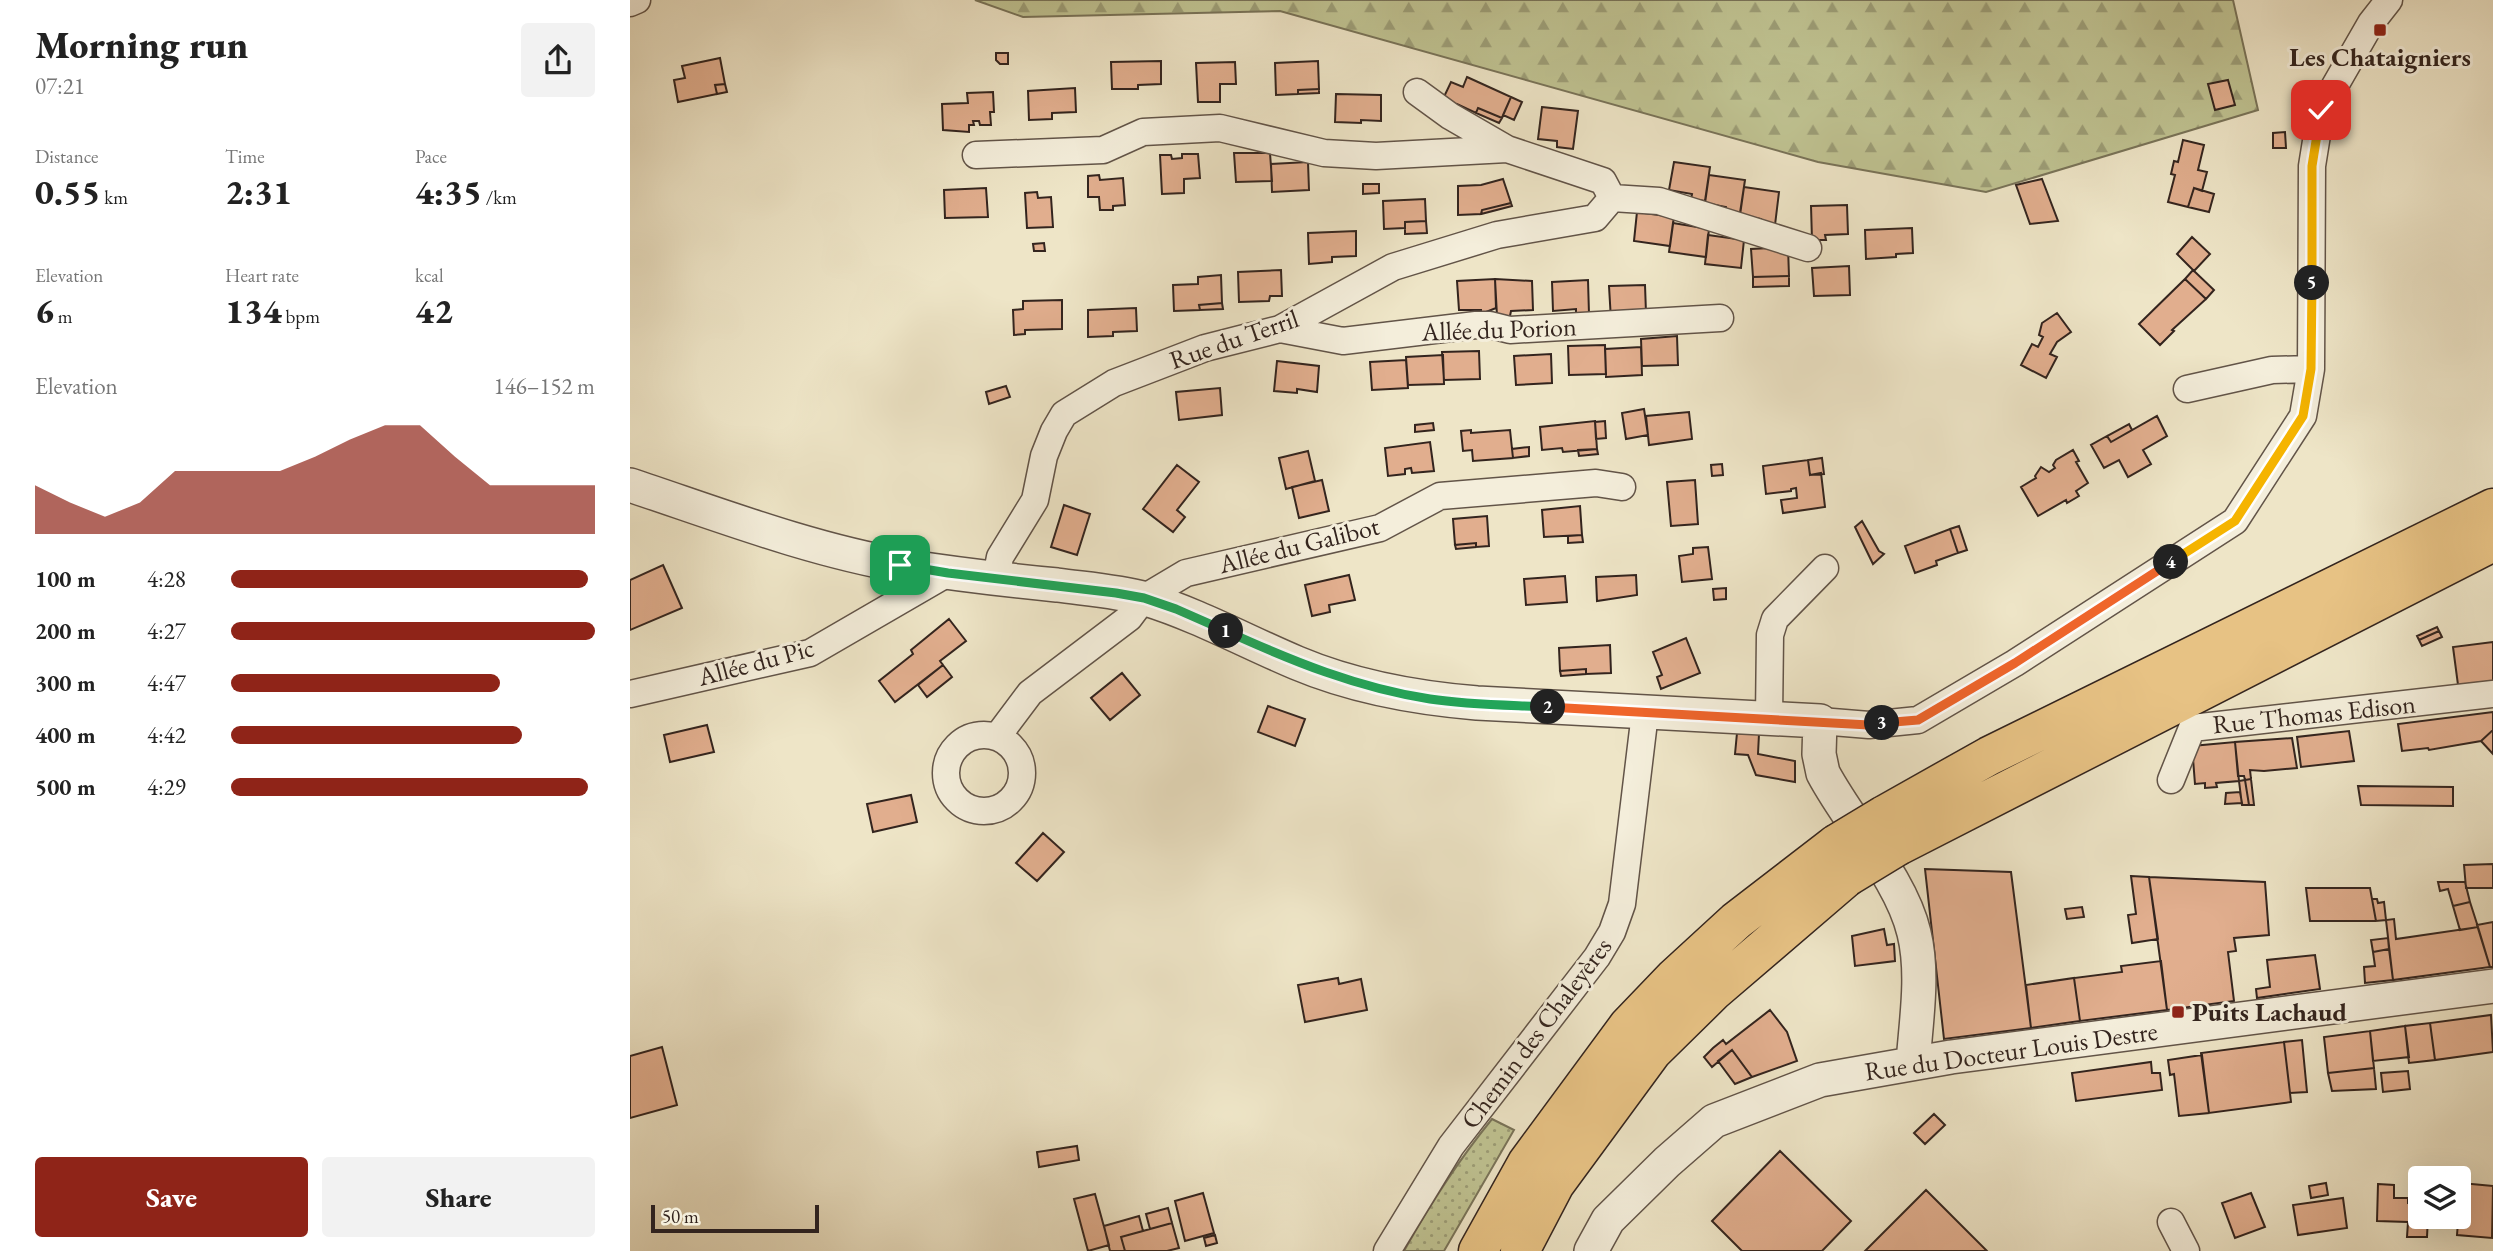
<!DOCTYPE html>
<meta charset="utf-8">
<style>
:root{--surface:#fff;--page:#f2f2f2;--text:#222;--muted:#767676;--accent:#8f2418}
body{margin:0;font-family:"EB Garamond",serif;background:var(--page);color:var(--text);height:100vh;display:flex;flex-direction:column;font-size:26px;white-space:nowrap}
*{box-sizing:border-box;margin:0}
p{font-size:23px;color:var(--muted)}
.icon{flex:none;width:38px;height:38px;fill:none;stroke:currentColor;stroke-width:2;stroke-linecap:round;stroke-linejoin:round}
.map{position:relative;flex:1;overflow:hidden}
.side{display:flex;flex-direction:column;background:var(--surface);width:630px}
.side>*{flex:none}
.buttons{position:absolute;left:1778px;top:1166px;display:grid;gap:14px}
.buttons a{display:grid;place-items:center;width:63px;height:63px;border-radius:7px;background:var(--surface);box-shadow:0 7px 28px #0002;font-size:35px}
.scale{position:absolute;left:21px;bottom:18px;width:168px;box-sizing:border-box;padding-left:7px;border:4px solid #33241e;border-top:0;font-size:19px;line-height:24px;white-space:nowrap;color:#33241e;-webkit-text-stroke:5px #f4eedb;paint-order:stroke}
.pin{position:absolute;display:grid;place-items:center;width:60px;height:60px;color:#fff;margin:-30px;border-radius:14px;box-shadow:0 4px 10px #0006}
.km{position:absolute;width:35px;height:35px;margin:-18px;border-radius:50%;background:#222;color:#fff;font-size:19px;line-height:35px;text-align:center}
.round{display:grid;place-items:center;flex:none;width:74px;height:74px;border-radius:7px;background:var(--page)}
.head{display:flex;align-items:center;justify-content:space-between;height:119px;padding:0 35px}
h1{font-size:38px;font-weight:800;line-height:52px}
.metrics{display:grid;grid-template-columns:repeat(3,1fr);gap:10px;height:119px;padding:7px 35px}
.metrics div{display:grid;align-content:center}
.metrics b{font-size:35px;font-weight:800}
.metrics small{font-size:19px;font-weight:400}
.metrics p{font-size:19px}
.chart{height:196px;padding:14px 35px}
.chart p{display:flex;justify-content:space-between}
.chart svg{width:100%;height:126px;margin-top:7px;fill:var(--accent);opacity:.7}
.button{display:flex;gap:14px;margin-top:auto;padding:14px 35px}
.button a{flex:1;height:80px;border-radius:7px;background:var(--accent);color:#fff;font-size:28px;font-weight:800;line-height:80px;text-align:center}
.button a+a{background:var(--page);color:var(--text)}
ul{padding:0 35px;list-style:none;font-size:23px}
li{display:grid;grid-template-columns:112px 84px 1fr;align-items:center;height:52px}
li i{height:18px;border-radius:9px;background:var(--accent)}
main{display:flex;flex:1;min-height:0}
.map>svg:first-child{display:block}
.grass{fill:url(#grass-dots);stroke:#797358;stroke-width:2}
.forest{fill:url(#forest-firs);stroke:#797358;stroke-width:2}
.building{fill:#e1ae8e;stroke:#33241e;stroke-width:2}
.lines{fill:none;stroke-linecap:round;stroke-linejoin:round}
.minor-casing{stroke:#625448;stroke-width:29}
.tertiary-casing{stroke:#625448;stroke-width:36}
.trunk-casing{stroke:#33241e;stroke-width:41}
.minor{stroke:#f4eedb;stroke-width:26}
.tertiary{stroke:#f4eedb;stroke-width:33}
.trunk{stroke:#e7c284;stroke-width:38}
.trunk-bridge-casing{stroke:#33241e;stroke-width:41;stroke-linecap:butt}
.trunk-bridge{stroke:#e7c284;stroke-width:38}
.split-1-casing{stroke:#fff;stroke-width:14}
.split-2-casing{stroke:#fff;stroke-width:14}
.split-3-casing{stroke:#fff;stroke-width:14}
.split-4-casing{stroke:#fff;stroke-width:14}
.split-5-casing{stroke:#fff;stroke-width:14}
.split-6-casing{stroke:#fff;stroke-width:14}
.split-1{stroke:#22a559;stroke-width:9}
.split-2{stroke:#22a559;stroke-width:9}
.split-3{stroke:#f0652b;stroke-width:9}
.split-4{stroke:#f0652b;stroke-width:9}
.split-5{stroke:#f5b400;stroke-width:9}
.split-6{stroke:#f5b400;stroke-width:9}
.poi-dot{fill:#8f2418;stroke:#f4eedb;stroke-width:2.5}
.labels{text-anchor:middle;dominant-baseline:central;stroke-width:6;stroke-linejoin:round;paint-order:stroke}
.poi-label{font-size:26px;font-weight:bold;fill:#33241e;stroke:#f4eedb}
.street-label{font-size:26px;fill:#33241e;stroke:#f4eedb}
</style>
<main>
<section class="side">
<div class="head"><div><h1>Morning run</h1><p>07:21</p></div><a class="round"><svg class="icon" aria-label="share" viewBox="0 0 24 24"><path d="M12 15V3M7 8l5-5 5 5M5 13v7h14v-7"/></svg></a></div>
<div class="metrics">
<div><p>Distance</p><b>0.55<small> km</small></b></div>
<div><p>Time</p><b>2:31</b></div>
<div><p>Pace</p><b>4:35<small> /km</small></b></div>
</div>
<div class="metrics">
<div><p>Elevation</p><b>6<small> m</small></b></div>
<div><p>Heart rate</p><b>134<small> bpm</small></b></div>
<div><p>kcal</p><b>42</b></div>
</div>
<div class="chart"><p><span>Elevation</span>146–152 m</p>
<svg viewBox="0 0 160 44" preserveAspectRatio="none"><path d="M0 44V27L10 33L20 38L30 33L40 22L50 22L60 22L70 22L80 17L90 11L100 6L110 6L120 17L130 27L140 27L150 27L160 27V44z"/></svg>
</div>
<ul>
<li><b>100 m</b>4:28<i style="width:98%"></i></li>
<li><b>200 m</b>4:27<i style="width:100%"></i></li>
<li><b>300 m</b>4:47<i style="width:74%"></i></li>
<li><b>400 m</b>4:42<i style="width:80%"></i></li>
<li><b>500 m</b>4:29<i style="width:98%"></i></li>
</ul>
<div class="button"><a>Save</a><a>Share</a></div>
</section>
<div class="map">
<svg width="1863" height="1251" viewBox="0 0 1863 1251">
<defs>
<pattern id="grass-dots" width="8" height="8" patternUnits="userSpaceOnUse" patternTransform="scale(1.75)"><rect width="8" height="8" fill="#bfc291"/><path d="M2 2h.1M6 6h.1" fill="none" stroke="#9c9d76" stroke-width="1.8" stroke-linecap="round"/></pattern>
<pattern id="forest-firs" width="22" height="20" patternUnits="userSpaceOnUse" patternTransform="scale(1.75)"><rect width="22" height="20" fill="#bfc291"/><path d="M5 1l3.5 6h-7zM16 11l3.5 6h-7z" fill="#9c9d76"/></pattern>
</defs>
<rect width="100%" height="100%" fill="#eee5c7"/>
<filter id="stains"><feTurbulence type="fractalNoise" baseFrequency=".00286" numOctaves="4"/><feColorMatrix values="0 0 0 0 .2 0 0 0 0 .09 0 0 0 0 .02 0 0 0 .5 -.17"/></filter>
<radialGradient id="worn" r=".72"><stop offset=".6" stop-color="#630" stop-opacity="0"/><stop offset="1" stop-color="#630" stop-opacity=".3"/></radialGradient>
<!-- grass -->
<path class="grass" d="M862,1119L884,1130L814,1251H774C800,1204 828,1161 862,1119Z"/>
<!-- forest -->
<path class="forest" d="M345,0H1603L1628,110L1356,192L1188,162L650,11L393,17Z"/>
<!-- building -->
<path class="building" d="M366,53H378V64H370L366,60Z
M90,58L95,84L85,85L87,94L48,102L44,80L55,78L52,66Z
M531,61V84L508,85V89H482L481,62Z
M688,61L689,89L668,90V94L646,95L645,63Z
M605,62L606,84H590V102H568L566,63Z
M837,77L881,97L872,118L848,108L846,113L827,104L825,107L812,101L821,82L833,87Z
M1598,80L1605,105L1585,110L1578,84Z
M95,84L97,92L87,94L85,85Z
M445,88L446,112L422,113V119L399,120L398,91Z
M689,89V93L668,94V90Z
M363,92L364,112H360L361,125H350L349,121H343L344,125H339V132L313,130L312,104L338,103L337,93Z
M706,94L751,95V121L731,120V123L705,122Z
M881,97L892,102L884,120L873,115Z
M912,107L948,111L943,149L927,147V141L908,139Z
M848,108L872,118L869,123L846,113Z
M1655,132L1656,148H1643V133Z
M1553,140L1574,145L1568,170L1577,172L1572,191L1564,188L1558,207L1538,202L1545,175L1541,174L1544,161L1548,162Z
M604,153H640L642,181L606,182Z
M552,154H568L570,178L554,179V193L532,194L530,155H541L542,159L552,158Z
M678,162L679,190L642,192L641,164Z
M1044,162L1080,167L1075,201L1061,199L1062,194L1039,190Z
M469,175L470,180L493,178L495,205L483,206V210H470L469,197H458V176Z
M1079,175L1115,180L1110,213L1096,211V207L1075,203Z
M873,179L881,203L852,210L851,214L828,215V186L851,185Z
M1412,179L1428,221L1400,224L1386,185Z
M733,184H749V193L733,194Z
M1114,187L1149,192L1145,225L1131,224V219L1110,215Z
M356,188L358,217L315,218L314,190Z
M1564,188L1584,194L1579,212L1558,207Z
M407,192L408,198L421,197L423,227L397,228L395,193Z
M795,199L796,221L775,222V228L754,229L753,201Z
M881,203L882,206L851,214L852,210Z
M1217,205L1218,234L1195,235L1196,240H1182L1181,206Z
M1007,212L1044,217L1040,246L1004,241Z
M796,221L797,233L775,234V222Z
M1043,223L1079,229L1076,257L1039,252Z
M1282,228L1283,253L1266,254V257L1236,259L1235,230Z
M726,231V256L702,257V262L679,264L678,233Z
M1078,235L1114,240L1111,268L1075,264Z
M1562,237L1580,254L1564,271L1547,254Z
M414,243L415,251H404L403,244Z
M1158,247L1159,276L1123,277L1121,249Z
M1219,266L1220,295L1184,296L1182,268Z
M651,270L652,296H640L639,301L609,302L608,272Z
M1563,270L1584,290L1576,299L1555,279Z
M591,275L592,303L569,305L570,310L544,311L543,285L568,284V277Z
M1159,276V286L1123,287V277Z
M865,279L902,281L903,310L881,311L880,316H867Z
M865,279L866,308L851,314V310H829L827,281Z
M1555,279L1576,299L1542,330L1544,331L1530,345L1509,324Z
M958,280L959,314H946V309L923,311L922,282Z
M1015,285L1016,313L981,320L979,286Z
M432,300V329L395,330V334L384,335L383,310L393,309V301Z
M592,303L593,309L570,310L569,305Z
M506,308L507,331L483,332V336L458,337V310Z
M1427,313L1441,332L1427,342L1420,354L1427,357L1416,378L1391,365L1402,344L1408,347L1413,337L1409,335L1412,323Z
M1047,336L1048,365L1012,366L1011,339Z
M975,345L976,374L939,375L938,346Z
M1011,347L1012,375L976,377L975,349Z
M849,351L850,379L814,380L812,352Z
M921,354L922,383L886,385L884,356Z
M813,355L814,384L778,385L776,357Z
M776,360L778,388L742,390L740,362Z
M647,361L689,366L687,392L667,389V393L644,391Z
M376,386L380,397L359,404L356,392Z
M590,388L592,415L549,420L546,392Z
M1014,409L1018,435L996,439L992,413Z
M1059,412L1062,439L1019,445L1016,416Z
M1527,416L1537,436L1513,450L1521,464L1498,477L1489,460L1474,468L1461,445L1477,436L1481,442Z
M965,421L967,449L933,452L932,448L912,450L910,427Z
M975,421L976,438L966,439L965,422Z
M803,423L804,430L785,432V425Z
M1499,424L1502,430L1481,442L1477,436Z
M841,430V433L880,430L883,458L843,461L842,450L833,451L831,431Z
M800,442L804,471L782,473L781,468L775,469V474L758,476L755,448Z
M899,447V456L883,458L882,449Z
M967,449L968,454L949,456L948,450Z
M1443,450L1449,461L1446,462L1458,483L1446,491L1449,496L1437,503L1436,500L1408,516L1391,487L1406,478L1405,476L1411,467L1419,472L1425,468L1423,465L1426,460Z
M678,451L685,481L656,489L649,458Z
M1192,458L1194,474L1180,475L1178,460Z
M1178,460L1180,475L1191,473L1195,507L1153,513L1151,500L1167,498L1166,488L1161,489V491L1136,494L1133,466Z
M1092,464L1093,475L1082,476L1081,465Z
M547,465L569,482L547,510L555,517L543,532L513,509Z
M692,480L699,511L669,518L662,487Z
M1065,480L1068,524L1041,526L1037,482Z
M434,505L460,514L447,555L421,547Z
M950,506L952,535L914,537L912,510Z
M857,516L859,546L846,547V543L825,545L823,519Z
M1232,521L1249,551L1254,554L1243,564L1225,527Z
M1329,526L1337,550L1328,553L1320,529Z
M1320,529L1328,553L1306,561L1307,565L1285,573L1275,546Z
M952,535L953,542L938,543V536Z
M846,543V547L826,549L825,545Z
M1078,547L1082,579L1052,582L1049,556L1063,554V548Z
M33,565L52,608L0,630V580Z
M719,575L725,600L699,605L700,612L682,616L675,585Z
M1006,575L1007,595L967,601L966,577Z
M935,576L937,602L896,605L894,579Z
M1096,588V599L1084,600L1083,589Z
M319,619L336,641L310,661L313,665L265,702L249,681L283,654L281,650Z
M1807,627L1809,631L1789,640L1787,636Z
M1809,631L1812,637L1792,646L1789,640Z
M1056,638L1070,673L1031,689L1027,677L1032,675L1023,652Z
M1863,642V681L1828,685L1823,647Z
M980,645L981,673L956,674V669L930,671L929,648Z
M313,665L322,677L297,697L288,685Z
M956,669V674L931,676L930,671Z
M492,673L510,695L480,720L461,698Z
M638,706L675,719L665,746L628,732Z
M1863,712V730L1851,741L1799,750L1798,748L1772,751L1768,724Z
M77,725L84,752L40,762L34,735Z
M1863,730V754L1851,741Z
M1719,731L1724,761L1671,767L1667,737Z
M1107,733L1129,734L1128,754L1165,761V782L1126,775L1118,755L1105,754Z
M1662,738L1667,768L1634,771L1620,770L1621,779L1615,780L1614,776H1608L1605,742Z
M1605,742L1609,781L1586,783L1587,787L1575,788V783L1565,784L1562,746Z
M1621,779L1624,805H1619L1615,780Z
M1615,780L1619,805H1612L1609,781Z
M1728,786L1823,787V806L1731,805Z
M1610,792L1612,803L1595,804L1596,793Z
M281,795L287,822L243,832L237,804Z
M413,833L434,852L407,881L386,863Z
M1863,864V888H1836L1834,865Z
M1295,869L1381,872L1401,1028L1314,1039Z
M1501,876L1519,877L1528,939L1502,943L1498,915L1506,914Z
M1519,877L1635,882L1639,935L1604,938L1606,951L1598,952L1604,1001L1537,1010Z
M1808,882H1835L1840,902L1823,906L1818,889L1810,891Z
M1676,888H1740L1746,921H1680Z
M1742,899H1747L1748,903L1754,902L1756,920L1746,921Z
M1840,902L1848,927L1830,930L1823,906Z
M1452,907L1454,917L1437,919L1435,909Z
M1764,919L1766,939L1848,927L1860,967L1763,980L1756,920Z
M1863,922V967H1860L1847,925Z
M1254,929L1257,945L1264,944L1265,961L1225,966L1222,936Z
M1758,938L1759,949L1743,952L1741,940Z
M1759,949L1763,980L1735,983L1734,967L1745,966L1743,952Z
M1685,955L1690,989L1627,998L1626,989L1640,987L1637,960Z
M1531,961L1537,1010L1450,1021L1444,978L1492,972L1491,966Z
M708,978L709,984L731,979L737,1010L675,1022L668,985Z
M1444,978L1450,1021L1401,1028L1396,985Z
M1140,1010L1157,1032L1167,1061L1122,1077L1102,1050L1082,1067L1074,1057L1083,1048L1093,1040L1096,1044Z
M1861,1015L1863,1052L1805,1060L1800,1023Z
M1800,1023L1805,1060L1779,1063L1775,1026Z
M1775,1026L1779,1057L1743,1061L1740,1031Z
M1740,1031L1744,1068L1698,1073L1694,1037Z
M1672,1040L1677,1092L1660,1093L1654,1042Z
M1654,1042L1661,1102L1579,1113L1571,1053Z
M32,1047L47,1105L0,1118V1056Z
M1102,1050L1122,1077L1105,1084L1088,1061Z
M1572,1055L1579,1113L1549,1116L1544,1074L1540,1075L1538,1060Z
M1521,1062L1522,1073H1530L1532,1090L1446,1101L1442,1073Z
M1744,1068L1746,1089L1702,1091L1698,1073Z
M1778,1071L1780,1089L1753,1092L1751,1073Z
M1304,1114L1315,1125L1295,1144L1284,1133Z
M447,1146L449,1160L409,1167L407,1152Z
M1150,1151L1221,1221L1192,1251H1112L1082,1221Z
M1696,1183L1698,1195L1681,1198L1679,1186Z
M1831,1183L1863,1186L1862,1238L1827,1235Z
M1748,1184L1764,1185V1198H1778V1203L1790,1204V1216H1798L1797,1237H1777L1778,1222L1747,1221Z
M1296,1190L1357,1251H1235Z
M573,1193L584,1233L555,1241L545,1201Z
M1621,1193L1635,1227L1605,1238L1592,1203Z
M465,1194L479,1245L458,1251L444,1199Z
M1713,1198L1717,1228L1668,1235L1663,1205Z
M538,1208L542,1223L520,1229L516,1214Z
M509,1216L513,1231L491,1237L495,1251H480L474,1226Z
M542,1223L549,1248L537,1251H495L491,1237Z
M585,1235L587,1243L576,1246L574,1238Z"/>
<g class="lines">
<!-- minor casing -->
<g class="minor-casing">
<path id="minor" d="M0,3L7,0
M787,92L820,116L877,149L973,181L982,198
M346,155L473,150L513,132L590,128L694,153L746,156L877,149
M982,198L1029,201L1178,248
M650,329L713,341L846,325H860L880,330L1090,318
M1557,389L1642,370L1681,369
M366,578L370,557L405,500L414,456L424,431L434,414L484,383L575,348L650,329L763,267L867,235L965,218L982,198
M0,694L180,653L318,573
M1139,718L1140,635L1145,619L1195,568
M1190,721L1239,725L1288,720L1385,663L1605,521L1673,416L1681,369L1682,166L1691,110L1741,23L1759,0
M316 773a38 38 0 1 1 76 0a38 38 0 1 1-76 0Z
M367,737L400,693L499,618L514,598L556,573L750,528L810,496L966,483L992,487
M1541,780L1562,728L1863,694
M1541,1222L1556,1251
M757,1251L821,1146L967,957L982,932L992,904L1015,713"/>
</g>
<!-- tertiary casing -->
<g class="tertiary-casing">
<path id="tertiary" d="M0,485C90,515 181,550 274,566C325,574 376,580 427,585C456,589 487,591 516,599C568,615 617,642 667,663C724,687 786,698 847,703L1190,721L1189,754L1193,773C1220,824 1271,878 1284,933C1294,974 1286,1021 1283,1063
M961,1251L978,1220L1037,1162L1084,1121L1190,1080L1321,1057L1863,986"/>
</g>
<!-- trunk casing -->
<g class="trunk-casing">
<path id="trunk" d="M1254,815L1359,756L1863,508
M1268,846L1863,542
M848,1251L897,1163L998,1026L1045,977L1106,921L1206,844
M890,1251L925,1184L1022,1052L1084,991L1217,877"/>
</g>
<!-- minor -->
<use href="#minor" class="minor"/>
<!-- tertiary -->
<use href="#tertiary" class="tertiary"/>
<!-- trunk -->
<use href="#trunk" class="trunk"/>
<!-- trunk-bridge casing -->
<g class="trunk-bridge-casing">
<path id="trunk-bridge" d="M1206,844L1254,815
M1217,877L1268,846"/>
</g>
<!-- trunk-bridge -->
<use href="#trunk-bridge" class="trunk-bridge"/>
</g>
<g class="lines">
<!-- split-1 casing -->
<g class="split-1-casing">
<path id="split-1" d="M270,565L318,573L486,593L514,598L546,609L596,631"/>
</g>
<!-- split-2 casing -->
<g class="split-2-casing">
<path id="split-2" d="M596,631C662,661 728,688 800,699C839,705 879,705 918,707"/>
</g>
<!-- split-3 casing -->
<g class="split-3-casing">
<path id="split-3" d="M918,707L1239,725L1252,723"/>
</g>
<!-- split-4 casing -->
<g class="split-4-casing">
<path id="split-4" d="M1252,723L1288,720L1385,663L1541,562"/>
</g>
<!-- split-5 casing -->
<g class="split-5-casing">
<path id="split-5" d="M1541,562L1605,521L1673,416L1681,369L1682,283"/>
</g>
<!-- split-6 casing -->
<g class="split-6-casing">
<path id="split-6" d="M1682,283V166L1691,110"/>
</g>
<!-- split-1 -->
<use href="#split-1" class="split-1"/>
<!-- split-2 -->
<use href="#split-2" class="split-2"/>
<!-- split-3 -->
<use href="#split-3" class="split-3"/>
<!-- split-4 -->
<use href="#split-4" class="split-4"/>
<!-- split-5 -->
<use href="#split-5" class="split-5"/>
<!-- split-6 -->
<use href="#split-6" class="split-6"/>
</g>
<!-- markers -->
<g class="poi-dot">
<rect x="1743" y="23" width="14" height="14" rx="3.5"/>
<rect x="1541" y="1005" width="14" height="14" rx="3.5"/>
</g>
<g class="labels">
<!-- poi labels -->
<g class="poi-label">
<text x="1750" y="57">Les Chataigniers</text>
<text x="1562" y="1012" text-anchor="start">Puits Lachaud</text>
</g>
<!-- street labels -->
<g class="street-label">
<text transform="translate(869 329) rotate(-2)">Allée du Porion</text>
<text transform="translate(604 339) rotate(-19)">Rue du Terril</text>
<text transform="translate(669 545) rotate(-14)">Allée du Galibot</text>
<text transform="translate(126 662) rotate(-15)">Allée du Pic</text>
<text transform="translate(1684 714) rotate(-6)">Rue Thomas Edison</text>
<text transform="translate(906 1033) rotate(-53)">Chemin des Chaleyères</text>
<text transform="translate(1381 1051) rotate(-8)">Rue du Docteur Louis Destre</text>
</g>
</g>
<rect width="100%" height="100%" filter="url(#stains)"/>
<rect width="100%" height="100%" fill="url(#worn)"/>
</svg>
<div class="buttons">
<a><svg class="icon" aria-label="layers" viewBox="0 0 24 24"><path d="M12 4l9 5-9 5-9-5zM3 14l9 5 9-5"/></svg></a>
</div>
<div class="scale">50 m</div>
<div class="pin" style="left:270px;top:565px;background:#1e9e55"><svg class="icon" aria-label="arrive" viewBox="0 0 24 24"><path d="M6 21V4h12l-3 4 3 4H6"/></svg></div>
<div class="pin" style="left:1691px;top:110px;background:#d93025"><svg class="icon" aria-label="check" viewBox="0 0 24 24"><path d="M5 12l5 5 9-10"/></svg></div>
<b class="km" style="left:596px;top:631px">1</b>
<b class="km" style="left:918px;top:707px">2</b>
<b class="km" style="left:1252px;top:723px">3</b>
<b class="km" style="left:1541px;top:562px">4</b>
<b class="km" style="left:1682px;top:283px">5</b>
</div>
</main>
